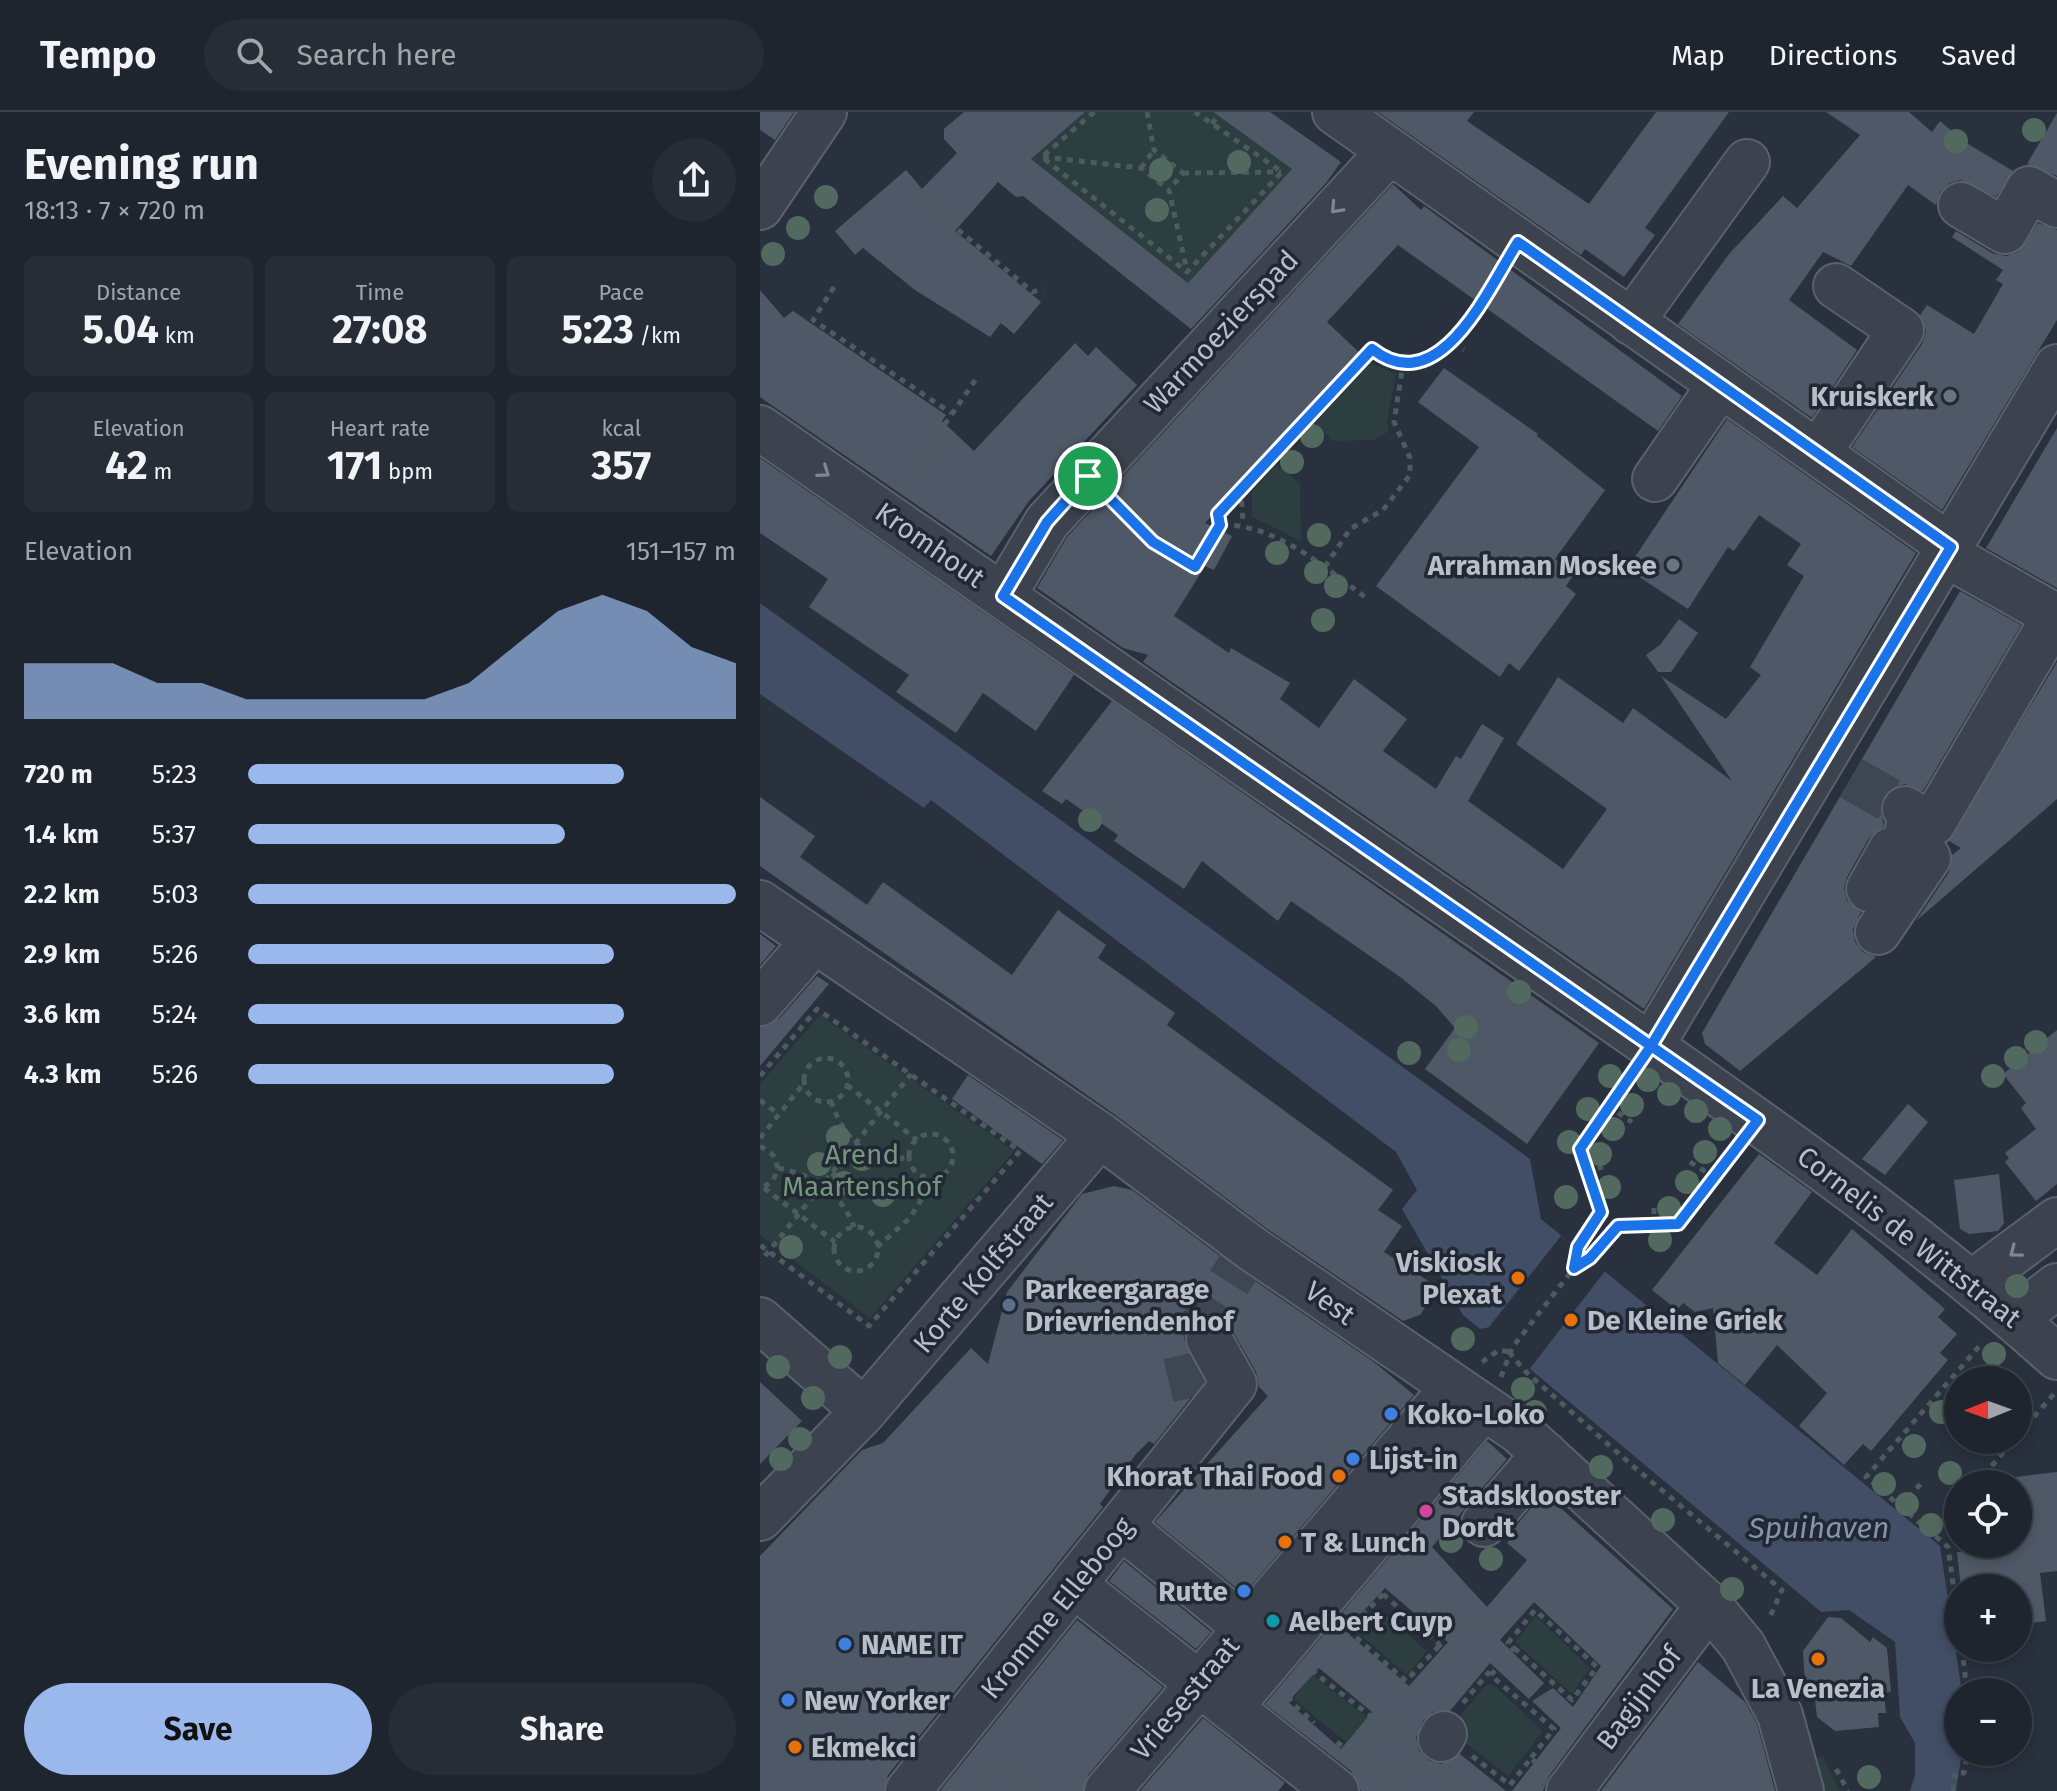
<!DOCTYPE html>
<meta charset="utf-8">
<style>
:root{--surface:#1f252e;--page:#272d36;--text:#f1f3f6;--muted:#a1a5aa;--line:#3c424a;--accent:#9ab8ec}
body{margin:0;font-family:"Fira Sans",sans-serif;background:var(--page);color:var(--text);height:100vh;display:flex;flex-direction:column;font-size:30px;white-space:nowrap}
*{box-sizing:border-box;margin:0}
p{font-size:26px;color:var(--muted)}
.icon{flex:none;width:44px;height:44px;fill:none;stroke:currentColor;stroke-width:2;stroke-linecap:round;stroke-linejoin:round}
.map{position:relative;flex:1;overflow:hidden}
.panel{display:flex;flex-direction:column;background:var(--surface);width:760px}
.panel>*{flex:none}
.needle{width:52px;rotate:269deg}
.tools{position:absolute;left:1184px;top:1254px;display:grid;gap:16px}
.tools a{display:grid;place-items:center;width:88px;height:88px;border-radius:50%;background:var(--surface);box-shadow:0 4px 12px #0003,0 0 0 2px var(--line);font-size:40px}
.pin{position:absolute;display:grid;place-items:center;width:68px;height:68px;color:#fff;margin:-34px;border:4px solid #fff;border-radius:50%;box-shadow:0 2px 8px #0007}
.round{display:grid;place-items:center;flex:none;width:84px;height:84px;border-radius:42px;background:var(--page)}
.headline{display:flex;align-items:center;justify-content:space-between;height:136px;padding:0 24px}
h1{font-size:44px;font-weight:700;line-height:60px}
.stats{display:grid;grid-template-columns:repeat(3,1fr);gap:12px;height:136px;padding:8px 24px}
.stats div{display:grid;align-content:center;border-radius:12px;background:var(--page);text-align:center}
.stats b{font-size:40px;font-weight:700}
.stats small{font-size:22px;font-weight:400}
.stats p{font-size:22px}
.chart{height:224px;padding:16px 24px}
.chart p{display:flex;justify-content:space-between}
.chart svg{width:100%;height:144px;margin-top:8px;fill:var(--accent);opacity:.7}
.primary-button{display:flex;gap:16px;margin-top:auto;padding:16px 24px}
.primary-button a{flex:1;height:92px;border-radius:48px;background:var(--accent);color:#111;font-size:32px;font-weight:700;line-height:92px;text-align:center}
.primary-button a+a{background:var(--page);color:var(--text)}
ul{padding:0 24px;list-style:none;font-size:26px}
li{display:grid;grid-template-columns:128px 96px 1fr;align-items:center;height:60px}
li i{height:20px;border-radius:10px;background:var(--accent)}
header{display:flex;align-items:center;gap:48px;box-sizing:border-box;height:112px;padding:0 40px;background:var(--surface);border-bottom:2px solid var(--line)}
header strong{font-size:38px}
nav{display:flex;gap:44px;margin-inline-start:auto;font-size:28px}
.search{width:560px;height:72px;background:var(--page);display:flex;align-items:center;gap:20px;box-sizing:border-box;padding:0 28px;border-radius:44px;color:var(--muted);font-size:30px}
main{display:flex;flex:1;min-height:0}
.map>svg:first-child{display:block}
.green{fill:#2c3e40}
.water{fill:#414e65}
.pier{fill:#29313e}
.building{fill:#4f5866;fill-rule:evenodd}
.lines{fill:none;stroke-linecap:round;stroke-linejoin:round}
.minor-tunnel{stroke:#3f4653;stroke-width:44;stroke-dasharray:44 22;stroke-linecap:butt}
.minor-casing{stroke:#5a616c;stroke-width:48}
.path{stroke:#4b5b5e;stroke-width:5;stroke-dasharray:6 6;stroke-linecap:butt}
.minor{stroke:#3c434e;stroke-width:44}
.tree{fill:#526960}
.oneway{stroke:#818792}
.route-casing{stroke:#fff;stroke-width:16}
.route{stroke:#1a73e8;stroke-width:10}
.worship-dot{fill:#6b7280;stroke:#212833;stroke-width:3}
.food-dot{fill:#e8710a;stroke:#212833;stroke-width:3}
.service-dot{fill:#5c6f8a;stroke:#212833;stroke-width:3}
.shop-dot{fill:#3f7fe0;stroke:#212833;stroke-width:3}
.hotel-dot{fill:#d1479c;stroke:#212833;stroke-width:3}
.culture-dot{fill:#0f9aa8;stroke:#212833;stroke-width:3}
.labels{text-anchor:middle;dominant-baseline:central;stroke-width:7;stroke-linejoin:round;paint-order:stroke}
.street-label{font-size:28px;fill:#b9bec9;stroke:#212833}
.poi-label{font-size:28px;font-weight:bold;fill:#b9bec9;stroke:#212833;text-anchor:start}
.park-label{font-size:28px;fill:#73977c;stroke:#212833}
.water-label{font-size:30px;font-style:italic;fill:#8494ac;stroke:#212833}
</style>
<header>
<strong>Tempo</strong>
<div class="search"><svg class="icon" aria-label="search" viewBox="0 0 24 24"><circle cx="10" cy="10" r="6"/><path d="M15 15l6 6"/></svg>Search here</div>
<nav><a>Map</a><a>Directions</a><a>Saved</a></nav>
</header>
<main>
<section class="panel">
<div class="headline"><div><h1>Evening run</h1><p>18:13 · 7 × 720 m</p></div><a class="round"><svg class="icon" aria-label="share" viewBox="0 0 24 24"><path d="M12 15V3M7 8l5-5 5 5M5 13v7h14v-7"/></svg></a></div>
<div class="stats">
<div><p>Distance</p><b>5.04<small> km</small></b></div>
<div><p>Time</p><b>27:08</b></div>
<div><p>Pace</p><b>5:23<small> /km</small></b></div>
</div>
<div class="stats">
<div><p>Elevation</p><b>42<small> m</small></b></div>
<div><p>Heart rate</p><b>171<small> bpm</small></b></div>
<div><p>kcal</p><b>357</b></div>
</div>
<div class="chart"><p><span>Elevation</span>151–157 m</p>
<svg viewBox="0 0 160 44" preserveAspectRatio="none"><path d="M0 44V27L10 27L20 27L30 33L40 33L50 38L60 38L70 38L80 38L90 38L100 33L110 22L120 11L130 6L140 11L150 22L160 27V44z"/></svg>
</div>
<ul>
<li><b>720 m</b>5:23<i style="width:77%"></i></li>
<li><b>1.4 km</b>5:37<i style="width:65%"></i></li>
<li><b>2.2 km</b>5:03<i style="width:100%"></i></li>
<li><b>2.9 km</b>5:26<i style="width:75%"></i></li>
<li><b>3.6 km</b>5:24<i style="width:77%"></i></li>
<li><b>4.3 km</b>5:26<i style="width:75%"></i></li>
</ul>
<div class="primary-button"><a>Save</a><a>Share</a></div>
</section>
<div class="map">
<svg width="1297" height="1679" viewBox="0 0 1297 1679">
<rect width="100%" height="100%" fill="#29313e"/>
<!-- green -->
<path class="green" d="M325,0H452L532,57L428,171L271,47Z
M611,251L636,262L627,308L629,319L615,328L573,329L555,311Z
M516,353L540,371L541,429L492,405V379Z
M60,903L254,1039L110,1206L0,1123V972Z
M616,1495L667,1539L647,1563L596,1519Z
M776,1504L830,1556L812,1582L755,1530Z
M551,1562L608,1606L586,1630L533,1587Z
M727,1572L735,1574L783,1619L748,1664L694,1622L693,1612Z
M1046,1645H1063L1080,1679H1053Z"/>
<!-- water -->
<path class="water" d="M0,491L770,1047L781,1107L1180,1434L1202,1580H1198V1640H1202L1196,1679H1150L1155,1663V1631L1140,1605L1135,1530L1089,1498L1061,1500L770,1257L772,1253L730,1215L720,1217L703,1203L642,1097L657,1078L636,1040L171,688L164,696L0,582Z"/>
<!-- pier -->
<path class="pier" d="M801,1124L845,1159L772,1254L729,1215Z"/>
<!-- building -->
<path class="building" d="M0,0H34L15,28L0,18Z
M204,0H325L271,47L428,171L532,57L453,0H510L581,50L566,71L431,217L263,84L256,85L238,70L195,119L281,190L254,222L241,211L230,225L155,178L103,136L95,143L75,119L146,58L162,77L197,41L184,27V17Z
M618,0H714L707,9L829,92L896,0H969L885,116L895,123L864,165L825,137L821,143Z
M1066,0H1149L1172,20L1180,9L1203,29L1253,59L1236,85L1200,68L1189,71L1180,80L1176,93L1148,73L1091,154L1063,140L1029,188L1097,238L1052,306L918,212L969,142L1023,84L1037,96L1100,23Z
M1297,1V64L1267,52Z
M633,72L661,98L664,94L922,284L898,319L638,133L567,210L602,243L445,411L472,424L454,458L445,454L414,504L469,541L471,536L530,571L520,587L559,616L594,567L647,607L623,639L676,677L696,644L701,647L722,612L744,626L708,689L803,757L847,697L756,632L798,565L863,611L873,596L972,669L901,564L966,607L1001,563L990,555L1044,464L1027,453L1041,432L999,403L974,439L968,435L928,497L867,457L967,307L1156,441L884,897L383,550L388,543L363,536L277,476L307,425Z
M1278,111L1297,118V208L1182,398L1092,335L1162,232L1166,219L1160,203L1167,193L1214,222L1243,172L1236,168L1243,158L1192,125L1196,119L1232,141L1246,144L1258,140Z
M0,178L24,206L33,199L186,303L182,309L214,339L315,231L328,244L336,235L377,273L269,389L231,444L0,285Z
M684,256L778,322L777,324L845,378L795,447L815,461L806,474L816,482L759,559L749,551L740,565L616,474L719,335L658,290Z
M1297,316V476L1226,436Z
M0,346L314,563L276,619L223,581L196,621L136,580L149,563L49,495L68,467L0,421Z
M1200,479L1261,513L1163,679L1145,672L1132,676L1124,684L1120,696L1124,714L1109,726L1087,765L1084,776L1087,789L1101,800L1093,817L1095,830L1103,840L1116,845L980,959L945,932L942,921Z
M919,507L938,521L911,560H898L886,543L900,533Z
M1297,550V687L1156,809L1189,760L1192,743L1201,736L1189,729Z
M352,589L839,931L767,1032L665,957L695,916L676,894L640,865L531,789L518,809L442,749L424,777L354,729L358,723L306,687L302,692L282,679Z
M0,685L55,724L40,745L107,793L123,770L252,863L298,798L346,833L338,846L415,901L407,913L633,1078L618,1098L642,1114L624,1140L670,1170L665,1177L666,1194L660,1203L643,1209L506,1116L354,1002L0,754Z
M0,822L16,834L0,853Z
M57,864L69,872L0,954V915L19,907Z
M1297,918V1072L1276,1089L1245,1050L1249,1046L1245,1041L1276,1017L1261,996L1266,991L1243,962Z
M208,963L303,1028L282,1052L192,987Z
M1148,992L1168,1010L1125,1063L1102,1047Z
M999,1042L1052,1080L1014,1131L1057,1163L1092,1117L1185,1197L1178,1205L1197,1222L1180,1241L1188,1248L1111,1339L1103,1332L1084,1353L1039,1314L1067,1281L1017,1233L985,1273L958,1251L953,1196L935,1200L923,1191L917,1198L892,1178Z
M1239,1062L1244,1111L1238,1119L1209,1122L1200,1117L1194,1068Z
M354,1074L372,1078L476,1156L614,1250L654,1283L484,1482L395,1410L508,1284L499,1275L496,1260L470,1214L461,1205L450,1202L436,1206L427,1215L424,1227L444,1269L394,1332L389,1329L376,1342L340,1392L343,1395L128,1663L124,1679H0V1444L102,1338L123,1331L211,1236L228,1252L247,1180L322,1082Z
M0,1270L42,1309L0,1352Z
M727,1329L747,1347L672,1435L727,1495L767,1448L747,1431L757,1419L754,1416L784,1381L913,1497L789,1664L783,1679H752L801,1616L772,1589L793,1576L813,1595L841,1554L774,1490L740,1528L784,1571L769,1587L730,1551L690,1599L673,1600L663,1609L656,1626L659,1638L668,1648L681,1652L700,1642L746,1679H601L591,1659L505,1592ZM625,1476L688,1530L649,1574L585,1519ZM559,1556L612,1600L581,1637L528,1590Z
M1297,1360V1459L1280,1461L1286,1509L1258,1513V1476H1201L1197,1440L1208,1439L1207,1432H1258L1256,1365Z
M364,1449L451,1520L436,1537L349,1469Z
M1068,1505L1081,1506L1110,1530L1113,1525L1127,1536L1131,1580L1124,1581L1126,1601H1118L1119,1615L1075,1619L1057,1605L1053,1571H1045L1043,1539Z
M317,1508L403,1575L328,1663L323,1679H180Z
M938,1550L985,1590L997,1612L1015,1679H841Z
M443,1606L525,1671L518,1679H380Z"/>
<g class="lines">
<!-- minor-tunnel -->
<path class="minor-tunnel" d="M1091,666L1145,697
M449,1227L442,1212L480,1153
M435,1285L425,1242L442,1212"/>
<!-- minor casing -->
<g class="minor-casing">
<path id="minor" d="M575,0L1191,435
M1201,93L1245,119L1269,77L1297,93
M0,95L64,0
M871,210L987,50
M0,316C260,495 520,674 778,855C955,980 1135,1100 1297,1245
M1058,341L1141,218L1076,174
M895,367L960,273
M1187,443L1297,505
M243,484L287,410L630,39
M1173,711L1295,504
M1109,777L1131,738L1156,728
M0,791L340,1023L491,1136L759,1319L949,1493L983,1534L1020,1603L1041,1679
M1118,820L1168,746L1148,716L1155,703L1145,697
M0,891L55,828
M891,934L1297,255
M1212,1171L1297,1108
M1254,1207L1297,1174
M0,1208L104,1299
M0,1406L104,1299L340,1023
M724,1412L785,1342
M362,1415L485,1515
M315,1474L576,1679
M470,1595L723,1296
M681,1627L684,1622
M148,1679L474,1272L449,1227
M347,1679L693,1276
M809,1679L949,1493"/>
</g>
<!-- path -->
<path class="path" d="M334,0L282,45L427,160L522,60L435,0
M387,0L394,38L423,61L409,78L427,159
M452,12L460,0
M283,45L381,56L409,78
M381,56L394,38
M423,61L521,60
M161,87L273,180L283,176
M74,175L53,208L191,301
M693,231L704,238
M144,372L216,267
M481,377L483,412
M354,390L393,430L435,455L460,413C514,411 563,454 605,485
M460,413L458,402L612,237C674,286 712,201 740,158
M565,455L590,417L623,398L650,363V346L634,310L643,252
M44 968a22 22 0 1 1 44 0a22 22 0 1 1-44 0Z
M0,964L57,897L260,1039L109,1214L0,1133
M868,964L820,1037L841,1100L858,1114L918,1112L975,1038
M87,973L157,1028
M0,988L17,1001
M71,989C82,1023 111,1058 150,1044
M848,994L872,1010
M149 1044a22 22 0 1 1 44 0a22 22 0 1 1-44 0Z
M0,1026L44,971
M0,1034L13,1043L18,1056L13,1069L0,1077
M930,1050L954,1065
M18,1056C53,1063 81,1080 94,1115
M826,1059L843,1055
M72,1065L91,1041
M4,1076L75,1130
M894,1114V1090
M74 1137a22 22 0 1 1 44 0a22 22 0 1 1-44 0Z
M117,1135L150,1106L175,1065
M5,1144L151,962
M814,1155L818,1135L841,1100
M749,1240L765,1259L874,1355L1022,1478L1009,1507
M722,1250L739,1238L749,1240
M741,1265L752,1236L814,1156L830,1146L858,1114
M1258,1323L1294,1282
M1216,1372L1254,1328
M1141,1395L1162,1370
M1173,1422L1198,1393
M623,1482L589,1519L646,1569L680,1533
M623,1482L680,1533L706,1504L720,1517
M1198,1508L1188,1435L1106,1365L1223,1230
M1202,1536L1207,1580
M751,1539L754,1536L748,1531L775,1498L837,1555L812,1588L754,1536
M551,1558L643,1629
M731,1563L736,1557
M530,1584V1589L554,1611
M703,1591L728,1561L794,1617L771,1646
M577,1630L641,1679
M588,1636L614,1605
M712,1644L750,1673L771,1646L775,1650
M1076,1657L1088,1679
M686,1662L707,1679
M634,1673L653,1649
M225,1679L218,1673L238,1651L270,1679
M251,1679L260,1669
M1193,1679L1195,1661H1204L1208,1640"/>
<!-- minor -->
<use href="#minor" class="minor"/>
</g>
<!-- trees -->
<g class="tree">
<circle cx="1274" cy="18" r="12"/>
<circle cx="1196" cy="29" r="12"/>
<circle cx="479" cy="50" r="12"/>
<circle cx="401" cy="58" r="12"/>
<circle cx="66" cy="85" r="12"/>
<circle cx="397" cy="98" r="12"/>
<circle cx="38" cy="116" r="12"/>
<circle cx="13" cy="142" r="12"/>
<circle cx="552" cy="324" r="12"/>
<circle cx="532" cy="350" r="12"/>
<circle cx="559" cy="423" r="12"/>
<circle cx="517" cy="441" r="12"/>
<circle cx="556" cy="460" r="12"/>
<circle cx="576" cy="474" r="12"/>
<circle cx="563" cy="508" r="12"/>
<circle cx="330" cy="708" r="12"/>
<circle cx="759" cy="880" r="12"/>
<circle cx="706" cy="915" r="12"/>
<circle cx="1276" cy="930" r="12"/>
<circle cx="699" cy="938" r="12"/>
<circle cx="649" cy="941" r="12"/>
<circle cx="1256" cy="946" r="12"/>
<circle cx="850" cy="964" r="12"/>
<circle cx="1233" cy="964" r="12"/>
<circle cx="888" cy="968" r="12"/>
<circle cx="909" cy="982" r="12"/>
<circle cx="872" cy="993" r="12"/>
<circle cx="828" cy="997" r="12"/>
<circle cx="936" cy="999" r="12"/>
<circle cx="853" cy="1017" r="12"/>
<circle cx="960" cy="1017" r="12"/>
<circle cx="78" cy="1025" r="12"/>
<circle cx="809" cy="1030" r="12"/>
<circle cx="945" cy="1040" r="12"/>
<circle cx="840" cy="1042" r="12"/>
<circle cx="102" cy="1047" r="12"/>
<circle cx="59" cy="1052" r="12"/>
<circle cx="927" cy="1070" r="12"/>
<circle cx="84" cy="1071" r="12"/>
<circle cx="849" cy="1075" r="12"/>
<circle cx="123" cy="1083" r="12"/>
<circle cx="806" cy="1085" r="12"/>
<circle cx="909" cy="1096" r="12"/>
<circle cx="900" cy="1128" r="12"/>
<circle cx="31" cy="1135" r="12"/>
<circle cx="1257" cy="1174" r="12"/>
<circle cx="703" cy="1227" r="12"/>
<circle cx="1234" cy="1242" r="12"/>
<circle cx="80" cy="1245" r="12"/>
<circle cx="18" cy="1255" r="12"/>
<circle cx="763" cy="1277" r="12"/>
<circle cx="53" cy="1286" r="12"/>
<circle cx="775" cy="1300" r="12"/>
<circle cx="1181" cy="1300" r="12"/>
<circle cx="40" cy="1327" r="12"/>
<circle cx="1154" cy="1334" r="12"/>
<circle cx="21" cy="1347" r="12"/>
<circle cx="841" cy="1355" r="12"/>
<circle cx="1190" cy="1361" r="12"/>
<circle cx="1124" cy="1372" r="12"/>
<circle cx="1147" cy="1392" r="12"/>
<circle cx="903" cy="1408" r="12"/>
<circle cx="1171" cy="1413" r="12"/>
<circle cx="691" cy="1429" r="12"/>
<circle cx="731" cy="1447" r="12"/>
<circle cx="972" cy="1477" r="12"/>
<circle cx="1109" cy="1665" r="12"/>
</g>
<!-- one-way arrows -->
<defs><path id="oneway-chevron" d="M-2-3.5L2.5 0L-2 3.5" fill="none" stroke-width="1.6" stroke-linecap="round" stroke-linejoin="round" transform="scale(2)"/></defs>
<g class="oneway">
<use href="#oneway-chevron" transform="translate(576 96) rotate(133)"/>
<use href="#oneway-chevron" transform="translate(64 360) rotate(35)"/>
<use href="#oneway-chevron" transform="translate(1255 1140) rotate(143)"/>
</g>
<g class="lines">
<!-- route casing -->
<g class="route-casing">
<path id="route" d="M328,364L287,410L243,484L891,934L820,1037L841,1100L818,1135L814,1156L830,1146L858,1114L918,1112L998,1008L891,934L1191,435L758,130C728,177 680,290 612,237L458,402L460,413L435,455L393,430L328,364"/>
</g>
<!-- route -->
<use href="#route" class="route"/>
</g>
<!-- markers -->
<g class="worship-dot">
<circle cx="1190" cy="284" r="8"/>
<circle cx="913" cy="453" r="8"/>
</g>
<g class="food-dot">
<circle cx="758" cy="1166" r="8"/>
<circle cx="811" cy="1208" r="8"/>
<circle cx="579" cy="1364" r="8"/>
<circle cx="525" cy="1430" r="8"/>
<circle cx="1058" cy="1547" r="8"/>
<circle cx="35" cy="1635" r="8"/>
</g>
<circle class="service-dot" cx="249" cy="1193" r="8"/>
<g class="shop-dot">
<circle cx="631" cy="1302" r="8"/>
<circle cx="593" cy="1347" r="8"/>
<circle cx="484" cy="1479" r="8"/>
<circle cx="85" cy="1532" r="8"/>
<circle cx="28" cy="1588" r="8"/>
</g>
<circle class="hotel-dot" cx="666" cy="1399" r="8"/>
<circle class="culture-dot" cx="513" cy="1509" r="8"/>
<g class="labels">
<!-- street labels -->
<g class="street-label">
<text transform="translate(461 220) rotate(-47)">Warmoezierspad</text>
<text transform="translate(170 433) rotate(35)">Kromhout</text>
<text transform="translate(1149 1125) rotate(38)">Cornelis de Wittstraat</text>
<text transform="translate(223 1161) rotate(-50)">Korte Kolfstraat</text>
<text transform="translate(570 1191) rotate(35)">Vest</text>
<text transform="translate(297 1496) rotate(-51)">Kromme Elleboog</text>
<text transform="translate(425 1586) rotate(-50)">Vriesestraat</text>
<text transform="translate(879 1586) rotate(-53)">Bagijnhof</text>
</g>
<!-- poi labels -->
<g class="poi-label">
<text x="1174" y="284" text-anchor="end">Kruiskerk</text>
<text x="897" y="453" text-anchor="end">Arrahman Moskee</text>
<text x="742" y="1150" text-anchor="end">Viskiosk<tspan x="742" dy="32">Plexat</tspan></text>
<text x="265" y="1177">Parkeergarage<tspan x="265" dy="32">Drievriendenhof</tspan></text>
<text x="827" y="1208">De Kleine Griek</text>
<text x="647" y="1302">Koko-Loko</text>
<text x="609" y="1347">Lijst-in</text>
<text x="563" y="1364" text-anchor="end">Khorat Thai Food</text>
<text x="682" y="1383">Stadsklooster<tspan x="682" dy="32">Dordt</tspan></text>
<text x="541" y="1430">T &amp; Lunch</text>
<text x="468" y="1479" text-anchor="end">Rutte</text>
<text x="529" y="1509">Aelbert Cuyp</text>
<text x="101" y="1532">NAME IT</text>
<text x="1058" y="1576" text-anchor="middle">La Venezia</text>
<text x="44" y="1588">New Yorker</text>
<text x="51" y="1635">Ekmekci</text>
</g>
<!-- park labels -->
<g class="park-label">
<text x="102" y="1042">Arend<tspan x="102" dy="32">Maartenshof</tspan></text>
</g>
<!-- water labels -->
<g class="water-label">
<text x="1059" y="1416">Spuihaven</text>
</g>
</g>
</svg>
<div class="tools">
<a><svg class="needle" viewBox="-14 -14 28 28"><path d="M0-13l5 13h-10z" fill="#e53935"/><path d="M0 13l5-13h-10z" fill="#a1a5aa"/></svg></a>
<a><svg class="icon" aria-label="locate" viewBox="0 0 24 24"><circle cx="12" cy="12" r="6"/><path d="M12 2v4M12 18v4M2 12h4M18 12h4"/></svg></a>
<a>+</a>
<a>−</a>
</div>
<div class="pin" style="left:328px;top:364px;background:#1e9e55"><svg class="icon" aria-label="arrive" viewBox="0 0 24 24"><path d="M6 21V4h12l-3 4 3 4H6"/></svg></div>
</div>
</main>
